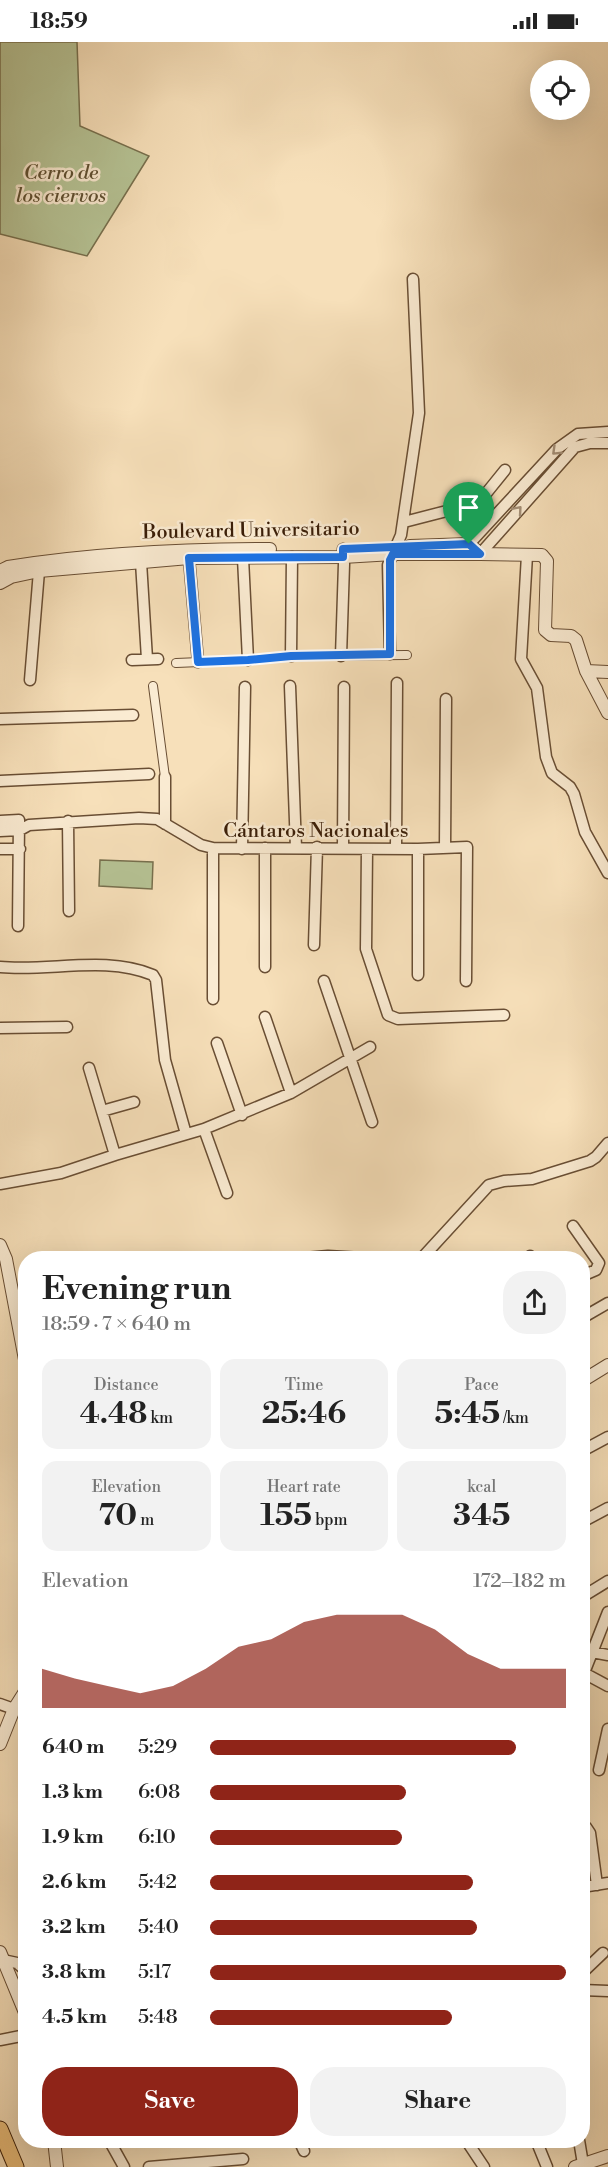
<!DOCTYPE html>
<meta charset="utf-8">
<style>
:root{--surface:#fff;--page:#f2f2f2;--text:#222;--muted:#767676;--accent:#8f2418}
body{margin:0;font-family:"Libre Bodoni",serif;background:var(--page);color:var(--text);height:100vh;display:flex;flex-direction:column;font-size:22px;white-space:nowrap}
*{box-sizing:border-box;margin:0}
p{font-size:20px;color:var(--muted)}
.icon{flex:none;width:33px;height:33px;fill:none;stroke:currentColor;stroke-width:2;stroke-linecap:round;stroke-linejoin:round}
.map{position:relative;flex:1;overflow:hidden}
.details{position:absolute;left:18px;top:1209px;width:572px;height:897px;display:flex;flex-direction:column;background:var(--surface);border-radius:24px;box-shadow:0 6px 24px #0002}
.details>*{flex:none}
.fabs{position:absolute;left:530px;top:18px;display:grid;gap:12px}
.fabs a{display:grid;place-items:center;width:60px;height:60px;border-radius:50%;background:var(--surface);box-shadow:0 6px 24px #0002;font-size:30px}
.pin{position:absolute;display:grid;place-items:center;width:51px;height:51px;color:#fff;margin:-62px -26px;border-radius:50% 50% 50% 0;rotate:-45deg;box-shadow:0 0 6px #0007}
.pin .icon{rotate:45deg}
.round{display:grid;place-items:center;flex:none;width:63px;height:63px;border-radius:24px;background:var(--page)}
.headline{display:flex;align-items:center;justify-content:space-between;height:102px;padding:0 24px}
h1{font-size:33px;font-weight:700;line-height:45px}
.metrics{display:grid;grid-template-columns:repeat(3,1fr);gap:9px;height:102px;padding:6px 24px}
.metrics div{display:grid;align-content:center;border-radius:15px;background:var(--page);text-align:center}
.metrics b{font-size:30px;font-weight:700}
.metrics small{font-size:16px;font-weight:400}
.metrics p{font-size:16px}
.chart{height:168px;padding:12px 24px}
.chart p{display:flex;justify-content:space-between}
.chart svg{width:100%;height:108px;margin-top:6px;fill:var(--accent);opacity:.7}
.action{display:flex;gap:12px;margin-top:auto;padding:12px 24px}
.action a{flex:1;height:69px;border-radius:24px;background:var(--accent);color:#fff;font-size:24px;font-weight:700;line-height:69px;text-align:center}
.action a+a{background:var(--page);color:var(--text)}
ul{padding:0 24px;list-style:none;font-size:20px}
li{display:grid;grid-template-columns:96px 72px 1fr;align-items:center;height:45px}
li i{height:15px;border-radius:8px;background:var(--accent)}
.status{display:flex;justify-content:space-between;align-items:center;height:42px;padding:0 30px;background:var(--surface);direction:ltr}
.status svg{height:16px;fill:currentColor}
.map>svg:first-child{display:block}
.green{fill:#b6c395;stroke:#78704e;stroke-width:1.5}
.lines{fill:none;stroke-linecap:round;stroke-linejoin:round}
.pedestrian-casing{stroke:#694e34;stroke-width:10}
.minor-casing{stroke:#694e34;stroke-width:13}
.tertiary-casing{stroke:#694e34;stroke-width:14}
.primary-casing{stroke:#3a1e08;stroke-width:17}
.pedestrian{stroke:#faebd2;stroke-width:8}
.minor{stroke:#faebd2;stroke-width:10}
.tertiary{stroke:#faebd2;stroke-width:12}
.primary{stroke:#ecc07d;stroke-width:15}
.oneway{stroke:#a48f77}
.route-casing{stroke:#fff;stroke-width:12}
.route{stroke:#1a73e8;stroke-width:8}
.labels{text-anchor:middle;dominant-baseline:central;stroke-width:5;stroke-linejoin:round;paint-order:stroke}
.park-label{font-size:20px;font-style:italic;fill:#5f5032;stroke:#faebd2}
.street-label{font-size:20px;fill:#3a1e08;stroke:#faebd2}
</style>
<div class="status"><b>18:59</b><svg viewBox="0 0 49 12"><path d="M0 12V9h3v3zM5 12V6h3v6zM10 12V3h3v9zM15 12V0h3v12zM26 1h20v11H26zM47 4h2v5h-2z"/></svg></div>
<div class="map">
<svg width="608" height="2125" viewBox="0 0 608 2125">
<rect width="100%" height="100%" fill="#f7e0ba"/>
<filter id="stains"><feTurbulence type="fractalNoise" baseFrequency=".00333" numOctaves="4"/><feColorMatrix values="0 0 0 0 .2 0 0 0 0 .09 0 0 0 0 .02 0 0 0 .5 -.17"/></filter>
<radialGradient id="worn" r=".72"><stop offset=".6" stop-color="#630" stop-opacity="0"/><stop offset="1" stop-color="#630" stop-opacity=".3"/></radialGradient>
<!-- green -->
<path class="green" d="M0,0H77L80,84L149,114L87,214L0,192Z
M100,818L153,820L152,847L99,844Z"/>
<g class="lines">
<!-- pedestrian casing -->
<g class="pedestrian-casing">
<path id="pedestrian" d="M176,621L248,618L291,614L407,613
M153,644L165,735"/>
</g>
<!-- minor casing -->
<g class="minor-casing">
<path id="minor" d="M404,480L474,462L484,454L505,428
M469,502L557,407L578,392L608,390
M480,512L575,405L590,401H608
M527,513L521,617L537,646L546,715L552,731L570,745L574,752L585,790L608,831
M189,516L198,620
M243,516L248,618
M141,520L147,617
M390,612L388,523L401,493L419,371L413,237
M291,614L292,515
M341,614L344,522L343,507
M132,618L158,617
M30,638L39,529
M290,644L296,806
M0,677L133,673
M165,735V782
M0,739L149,732
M0,779L19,778
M68,779L69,869
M0,789L20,788L29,783L139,776L157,777L201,803L213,806L418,807L467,805L466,939
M213,806V957
M265,806V925
M445,806L446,657
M0,807H20
M242,807L245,645
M343,807L344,645
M367,807L366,907L388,973L398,977L504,973
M396,807L397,641
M18,884L19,778
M314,903L317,805
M0,925C50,930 105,913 153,933L156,938L165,1018L186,1092
M418,933V807
M324,939L372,1080
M265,975L291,1051
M0,986L67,985
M217,1001L242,1073
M89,1026L115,1113
M102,1069L134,1060
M204,1087L227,1151
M0,1142L61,1131L115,1113L204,1087L291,1051L370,1005
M573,1184L599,1221L596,1228L582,1234
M530,1214L531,1216
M305,1216L328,1214L362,1216
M422,1216L489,1143L504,1139L532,1137L590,1119L596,1115L608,1101
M582,1276L608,1261
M582,1409L608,1395
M582,1480L608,1466
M582,1555L608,1539
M592,1610L608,1613
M582,1630L608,1644
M584,1631L608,1570
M0,1662L14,1667
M599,1728L608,1687
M582,1783L586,1785L590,1791L597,1843
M582,1845L608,1841
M3,1918L17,1921L26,1929
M582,1931L603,1911
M582,1948L608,1949
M0,1998L26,1993
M109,2098L124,2125
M299,2098L304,2109
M466,2098L484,2125
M536,2098L547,2125
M579,2098L583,2122
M149,2125L243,2117"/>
</g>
<!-- tertiary casing -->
<g class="tertiary-casing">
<path id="tertiary" d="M410,504L469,502L480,512
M0,529L8,525C94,511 182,507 270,507
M0,541L11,535L39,529L189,516L343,515L393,512H480L542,513L547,519L545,588L551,593L571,594L576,598L586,629L608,671
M586,629L608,630
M0,1203L6,1217L26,1323
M582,1339L608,1323
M0,1702L14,1667L26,1648
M0,1910L26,1973
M54,2098L57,2125
M575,2125L608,2114"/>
</g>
<!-- primary casing -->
<g class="primary-casing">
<path id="primary" d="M0,2087L16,2125"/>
</g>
<!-- pedestrian -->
<use href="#pedestrian" class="pedestrian"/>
<!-- minor -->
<use href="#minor" class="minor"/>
<!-- tertiary -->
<use href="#tertiary" class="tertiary"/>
<!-- primary -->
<use href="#primary" class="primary"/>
</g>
<!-- one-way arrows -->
<defs><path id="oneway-chevron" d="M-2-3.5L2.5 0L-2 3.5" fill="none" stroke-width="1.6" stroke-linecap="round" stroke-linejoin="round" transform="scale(1.5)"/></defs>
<g class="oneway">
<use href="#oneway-chevron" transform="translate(556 409) rotate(136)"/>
<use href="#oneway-chevron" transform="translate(518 468) rotate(-49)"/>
</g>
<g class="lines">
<!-- route casing -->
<g class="route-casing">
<path id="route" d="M469,502L480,512H393L390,518V612L291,614L248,618L198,620L189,516L343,515V507Z"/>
</g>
<!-- route -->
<use href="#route" class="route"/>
</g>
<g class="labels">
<!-- park labels -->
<g class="park-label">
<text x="61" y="131">Cerro de<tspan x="61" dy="23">los ciervos</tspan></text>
</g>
<!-- street labels -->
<g class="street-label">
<text transform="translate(251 489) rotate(-1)">Boulevard Universitario</text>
<text x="316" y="789">Cántaros Nacionales</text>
</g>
</g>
<rect width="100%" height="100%" filter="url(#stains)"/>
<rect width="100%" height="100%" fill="url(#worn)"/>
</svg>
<div class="fabs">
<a><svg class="icon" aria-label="locate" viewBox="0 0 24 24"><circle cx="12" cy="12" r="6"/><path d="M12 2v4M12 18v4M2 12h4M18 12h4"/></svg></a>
</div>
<div class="pin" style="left:469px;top:502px;background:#1e9e55"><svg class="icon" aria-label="arrive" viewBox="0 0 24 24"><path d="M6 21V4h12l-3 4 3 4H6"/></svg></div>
<section class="details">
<div class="headline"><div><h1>Evening run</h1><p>18:59 · 7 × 640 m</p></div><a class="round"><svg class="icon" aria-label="share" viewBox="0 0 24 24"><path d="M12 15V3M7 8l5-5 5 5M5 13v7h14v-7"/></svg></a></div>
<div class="metrics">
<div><p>Distance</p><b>4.48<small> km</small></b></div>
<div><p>Time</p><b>25:46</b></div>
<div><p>Pace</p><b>5:45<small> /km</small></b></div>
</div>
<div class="metrics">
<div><p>Elevation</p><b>70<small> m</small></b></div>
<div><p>Heart rate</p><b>155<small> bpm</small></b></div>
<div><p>kcal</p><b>345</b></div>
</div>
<div class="chart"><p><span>Elevation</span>172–182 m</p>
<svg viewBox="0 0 160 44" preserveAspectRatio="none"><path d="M0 44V28L10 32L20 35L30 38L40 35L50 28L60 19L70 16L80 9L90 6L100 6L110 6L120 12L130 22L140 28L150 28L160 28V44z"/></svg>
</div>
<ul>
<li><b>640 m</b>5:29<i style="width:86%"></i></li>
<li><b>1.3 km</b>6:08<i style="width:55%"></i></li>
<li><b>1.9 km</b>6:10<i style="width:54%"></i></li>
<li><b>2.6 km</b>5:42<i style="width:74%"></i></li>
<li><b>3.2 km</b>5:40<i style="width:75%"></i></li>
<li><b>3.8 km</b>5:17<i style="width:100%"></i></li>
<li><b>4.5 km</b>5:48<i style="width:68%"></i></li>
</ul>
<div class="action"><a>Save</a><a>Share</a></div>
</section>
</div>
